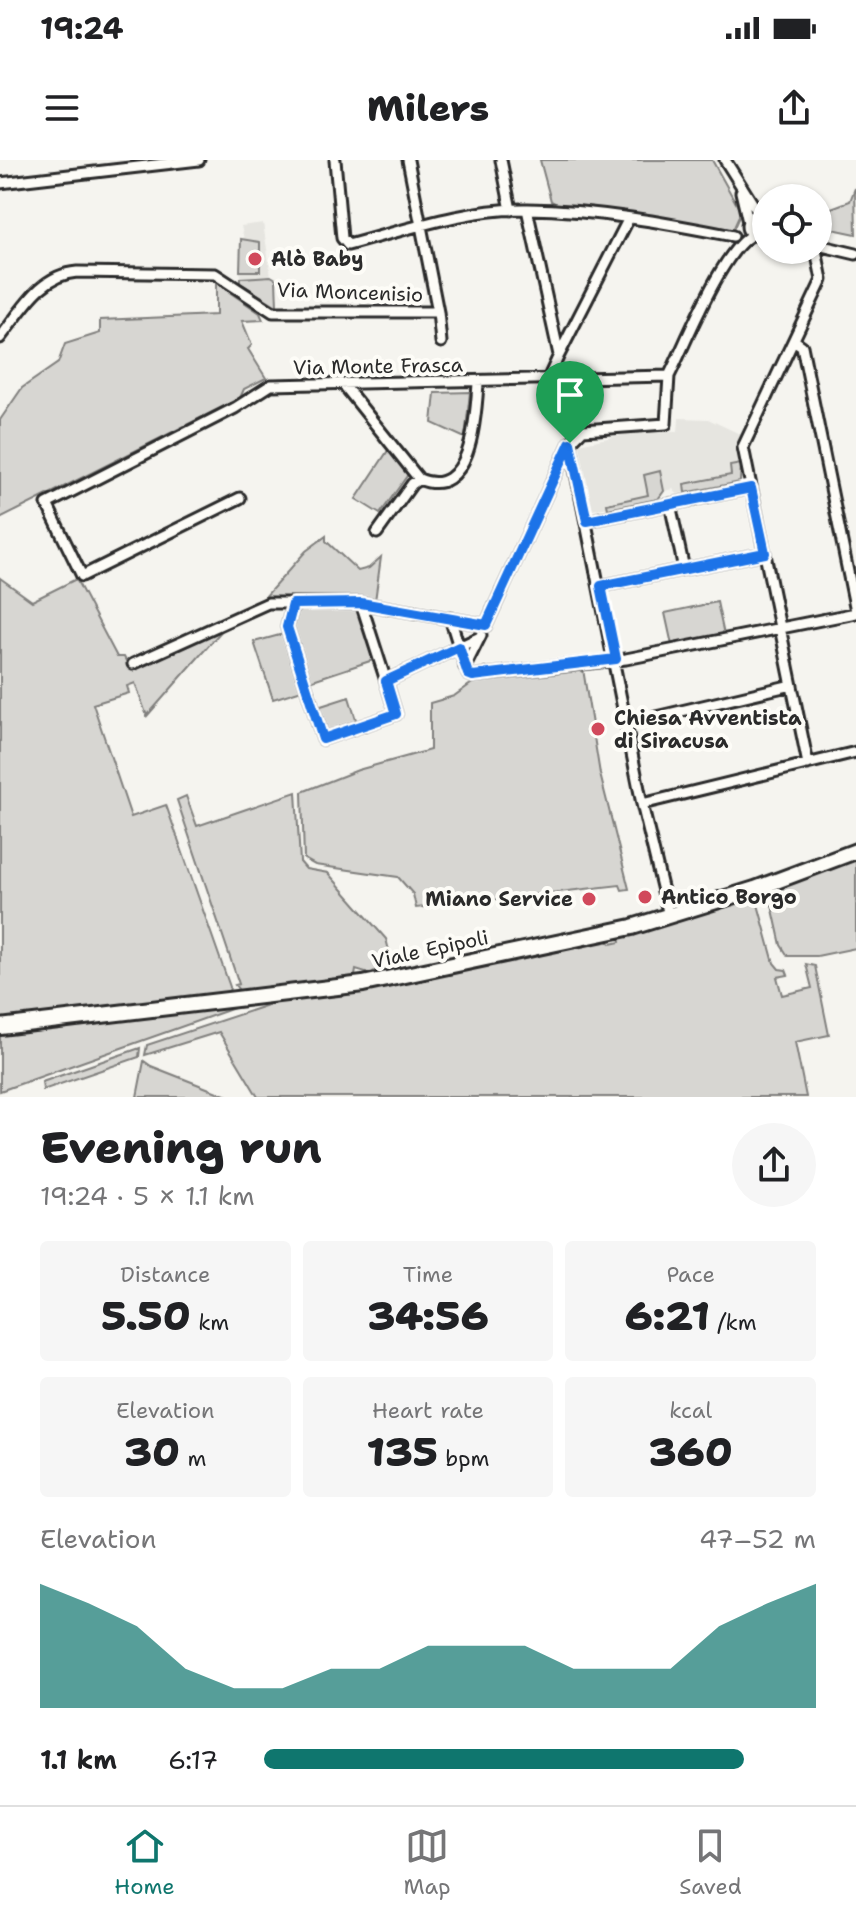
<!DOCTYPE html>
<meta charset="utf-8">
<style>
:root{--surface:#fff;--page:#f6f6f6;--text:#202124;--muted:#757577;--line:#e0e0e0;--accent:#0f766e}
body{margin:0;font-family:"Shantell Sans",sans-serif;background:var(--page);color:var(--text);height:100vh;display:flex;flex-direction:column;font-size:30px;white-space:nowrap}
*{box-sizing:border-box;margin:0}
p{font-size:26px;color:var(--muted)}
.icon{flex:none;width:44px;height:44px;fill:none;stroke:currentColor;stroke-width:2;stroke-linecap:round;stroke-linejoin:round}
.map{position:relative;height:937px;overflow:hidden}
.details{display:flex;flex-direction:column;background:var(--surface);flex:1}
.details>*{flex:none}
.tools{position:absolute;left:752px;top:24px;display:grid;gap:16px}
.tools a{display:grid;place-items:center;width:80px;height:80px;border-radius:50%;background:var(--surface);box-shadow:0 2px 6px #0004;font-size:40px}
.pin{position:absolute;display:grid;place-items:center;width:68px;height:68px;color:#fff;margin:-82px -34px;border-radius:50% 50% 50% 0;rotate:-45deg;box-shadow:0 0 8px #0007}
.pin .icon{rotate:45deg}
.round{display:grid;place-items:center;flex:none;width:84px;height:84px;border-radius:42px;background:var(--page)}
.summary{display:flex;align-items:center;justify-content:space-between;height:136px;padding:0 40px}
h1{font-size:44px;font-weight:800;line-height:60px}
.stats{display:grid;grid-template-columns:repeat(3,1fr);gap:12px;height:136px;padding:8px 40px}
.stats div{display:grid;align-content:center;border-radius:8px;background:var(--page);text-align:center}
.stats b{font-size:40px;font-weight:800}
.stats small{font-size:22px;font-weight:400}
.stats p{font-size:22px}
.chart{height:224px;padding:16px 40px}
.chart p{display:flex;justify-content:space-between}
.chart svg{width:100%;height:144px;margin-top:8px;fill:var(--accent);opacity:.7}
ul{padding:0 40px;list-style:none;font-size:26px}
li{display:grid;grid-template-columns:128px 96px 1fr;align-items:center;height:60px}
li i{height:20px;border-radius:10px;background:var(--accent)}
.status{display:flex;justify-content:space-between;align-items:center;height:56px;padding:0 40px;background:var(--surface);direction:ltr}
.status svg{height:22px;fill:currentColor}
header{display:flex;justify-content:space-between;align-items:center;height:104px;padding:0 40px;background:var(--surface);font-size:36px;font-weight:800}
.tabs{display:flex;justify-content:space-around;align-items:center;height:112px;border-top:2px solid var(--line);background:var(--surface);font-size:22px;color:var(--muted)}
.tabs a{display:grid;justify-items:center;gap:4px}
.tabs .selected{color:var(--accent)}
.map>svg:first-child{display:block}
.built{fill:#e6e5e0}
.green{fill:#d7d6d2;stroke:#81807e;stroke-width:2}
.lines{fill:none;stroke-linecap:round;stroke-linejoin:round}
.street-casing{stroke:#2b2b2b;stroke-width:15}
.secondary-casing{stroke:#2b2b2b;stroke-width:20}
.street{stroke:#fdfcf7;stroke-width:9}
.secondary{stroke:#fdfcf7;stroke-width:14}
.route-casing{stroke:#fff;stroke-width:16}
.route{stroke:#1a73e8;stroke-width:10}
.poi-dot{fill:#d1495b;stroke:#fdfcf7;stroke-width:3}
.labels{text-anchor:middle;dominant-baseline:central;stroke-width:8;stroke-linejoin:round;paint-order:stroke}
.poi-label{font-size:20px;font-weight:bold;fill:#2b2b2b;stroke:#fdfcf7;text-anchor:start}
.street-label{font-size:20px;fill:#2b2b2b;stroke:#fdfcf7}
</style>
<div class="status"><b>19:24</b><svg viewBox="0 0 49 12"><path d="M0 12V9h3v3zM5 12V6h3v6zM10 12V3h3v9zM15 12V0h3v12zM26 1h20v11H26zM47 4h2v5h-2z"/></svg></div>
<header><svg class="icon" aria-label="menu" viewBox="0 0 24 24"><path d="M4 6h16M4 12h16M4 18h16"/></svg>Milers<svg class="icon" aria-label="share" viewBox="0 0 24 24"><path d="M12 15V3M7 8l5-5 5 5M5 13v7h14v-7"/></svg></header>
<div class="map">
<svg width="856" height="937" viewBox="0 0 856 937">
<rect width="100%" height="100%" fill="#f5f4ef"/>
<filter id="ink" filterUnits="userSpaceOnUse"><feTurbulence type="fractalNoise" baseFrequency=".0125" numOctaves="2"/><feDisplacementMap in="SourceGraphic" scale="16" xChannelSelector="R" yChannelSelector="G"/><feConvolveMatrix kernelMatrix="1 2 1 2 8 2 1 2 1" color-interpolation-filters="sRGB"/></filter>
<g filter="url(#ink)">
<!-- built -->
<path class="built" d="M263,63L271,116L276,119L277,146L240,123L241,79H244L241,66Z
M679,258L708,259L742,275L737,285L742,319L678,335L673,329L662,332L658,339L592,350L579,284L641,271L678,272Z"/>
<!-- green -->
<path class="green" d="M540,0H712L741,52L732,72L562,47L551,41Z
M855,28L856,74L818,66V53L850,41Z
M241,79L260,82V111H240Z
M271,116L276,119L277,146L240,123V118Z
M216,123L260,153L263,160L242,161L252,185L248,189L266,218L244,229L240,238L0,359V260L22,228L58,203L65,184L100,173V160L216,155Z
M470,232L465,278L432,263L435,233Z
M389,289L409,313L380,354L356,339Z
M741,304L740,322L685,333L684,324L731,315L730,306Z
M660,311L664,331L658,339L608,349L607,344L648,335L644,315Z
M326,376V381L358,411L369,408L381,397L375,441L354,438H264L306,391Z
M0,418L32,441L76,419L117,497H124L129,507L224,468L147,556L135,523L127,526L129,533L93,544L131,657L166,645L230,827L228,836L0,860Z
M717,442L724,475L672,485L665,453Z
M303,449L359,450L373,500L310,521L290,468L293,454Z
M287,473L303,526L302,530L273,539L254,482Z
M583,509L600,614L629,729L622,730L620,725L416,748L413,734L398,717L315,705L304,699L302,632L358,610L430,590V543L454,536L475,521Z
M349,537L357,563L326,573L318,547Z
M296,632L300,702L306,709L328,713L386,779L392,802L369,814L356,810L355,816L242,834L235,825L239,824L177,640L186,636L197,666Z
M856,699V788L817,796H788L781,785L770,736L772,731Z
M756,737L774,803L779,809L786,810L788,815L777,817L782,835L812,828L806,804L815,806L829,875L795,882L806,937H258L219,872L145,895L147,885L277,842L398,823L605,779L611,784L620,782L619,776Z
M237,847L0,931V874Z
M140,888L139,897L43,930L42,922Z
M144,901L151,906L230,937H137Z"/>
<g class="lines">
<!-- street casing -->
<g class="street-casing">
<path id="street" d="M335,0L342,78L348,85C405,70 468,48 528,49C597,50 666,63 733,76
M501,0L511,50
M725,0L764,62
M0,23L199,0
M741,32L748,62
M527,49L559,195L629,58
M747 66a9 9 0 1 1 18 0a9 9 0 1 1-18 0Z
M818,85L856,94
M438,152L441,182
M0,178C22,151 39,115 77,112L215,114L273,152H438L408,0
M795,181L802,186L856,451
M549,217L559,195
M343,224L419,319
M570,283L583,270L666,264L669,216
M240,338L82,416L47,344L235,248L271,225L669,216C685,185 723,88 752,75
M670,344L684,409
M587,361L751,328
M377,373L412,324L419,319C472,341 476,255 478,223
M601,426L765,393
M361,443L386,521
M293,444L287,467L323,579L396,554L386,521L459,487L468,514L473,516L626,499L856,453
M450,458L459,487L480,477
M133,504L268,443H361L486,465L570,283L642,644L669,756
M465,507L481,475
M626,564L792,525
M808,604L743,287L822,120L816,90
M642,644L856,592"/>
</g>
<!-- secondary casing -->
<g class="secondary-casing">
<path id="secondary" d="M0,867L363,824L632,767L755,729L856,691"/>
</g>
<!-- street -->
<use href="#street" class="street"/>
<!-- secondary -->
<use href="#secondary" class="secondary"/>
</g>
</g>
<g class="lines" filter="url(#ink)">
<!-- route casing -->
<g class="route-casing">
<path id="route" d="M570,283L587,361L751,328L765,393L601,426L616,499L473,516L468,514L459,487L386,521L396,554L323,579L287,467L293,444L361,443L486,465Z"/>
</g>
<!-- route -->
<use href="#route" class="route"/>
</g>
<!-- markers -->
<g class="poi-dot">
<circle cx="255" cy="99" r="8"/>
<circle cx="598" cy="569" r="8"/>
<circle cx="645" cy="737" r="8"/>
<circle cx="589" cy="739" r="8"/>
</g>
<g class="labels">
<!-- poi labels -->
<g class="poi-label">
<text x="271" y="99">Alò Baby</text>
<text x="614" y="558">Chiesa Avventista<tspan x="614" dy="23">di Siracusa</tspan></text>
<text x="661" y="737">Antico Borgo</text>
<text x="573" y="739" text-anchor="end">Miano Service</text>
</g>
<!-- street labels -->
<g class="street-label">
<text transform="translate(350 132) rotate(2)">Via Moncenisio</text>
<text transform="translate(378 206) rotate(-1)">Via Monte Frasca</text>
<text transform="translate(430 789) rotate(-12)">Viale Epipoli</text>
</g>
</g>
</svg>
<div class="tools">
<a><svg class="icon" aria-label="locate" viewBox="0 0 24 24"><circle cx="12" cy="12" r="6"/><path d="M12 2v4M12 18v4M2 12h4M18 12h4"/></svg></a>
</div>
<div class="pin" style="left:570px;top:283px;background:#1e9e55"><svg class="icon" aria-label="arrive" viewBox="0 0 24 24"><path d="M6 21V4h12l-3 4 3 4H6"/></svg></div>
</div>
<section class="details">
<div class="summary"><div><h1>Evening run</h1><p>19:24 · 5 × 1.1 km</p></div><a class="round"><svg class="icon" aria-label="share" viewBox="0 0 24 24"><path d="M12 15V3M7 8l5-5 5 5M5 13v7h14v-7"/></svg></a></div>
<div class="stats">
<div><p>Distance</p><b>5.50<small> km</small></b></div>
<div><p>Time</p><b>34:56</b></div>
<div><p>Pace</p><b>6:21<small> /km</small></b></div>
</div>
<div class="stats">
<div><p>Elevation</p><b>30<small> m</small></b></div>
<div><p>Heart rate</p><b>135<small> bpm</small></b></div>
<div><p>kcal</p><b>360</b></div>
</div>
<div class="chart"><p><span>Elevation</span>47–52 m</p>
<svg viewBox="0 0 160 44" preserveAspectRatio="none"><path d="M0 44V6L10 12L20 19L30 32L40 38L50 38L60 32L70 32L80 25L90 25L100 25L110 32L120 32L130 32L140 19L150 12L160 6V44z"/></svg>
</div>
<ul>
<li><b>1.1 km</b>6:17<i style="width:87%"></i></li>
</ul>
</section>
<nav class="tabs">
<a class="selected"><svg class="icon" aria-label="home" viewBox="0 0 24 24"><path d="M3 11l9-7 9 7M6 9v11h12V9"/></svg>Home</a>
<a><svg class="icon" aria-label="map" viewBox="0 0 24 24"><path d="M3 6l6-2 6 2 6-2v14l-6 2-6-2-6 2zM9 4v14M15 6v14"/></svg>Map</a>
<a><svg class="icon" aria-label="saved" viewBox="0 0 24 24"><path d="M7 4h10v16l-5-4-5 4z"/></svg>Saved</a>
</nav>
